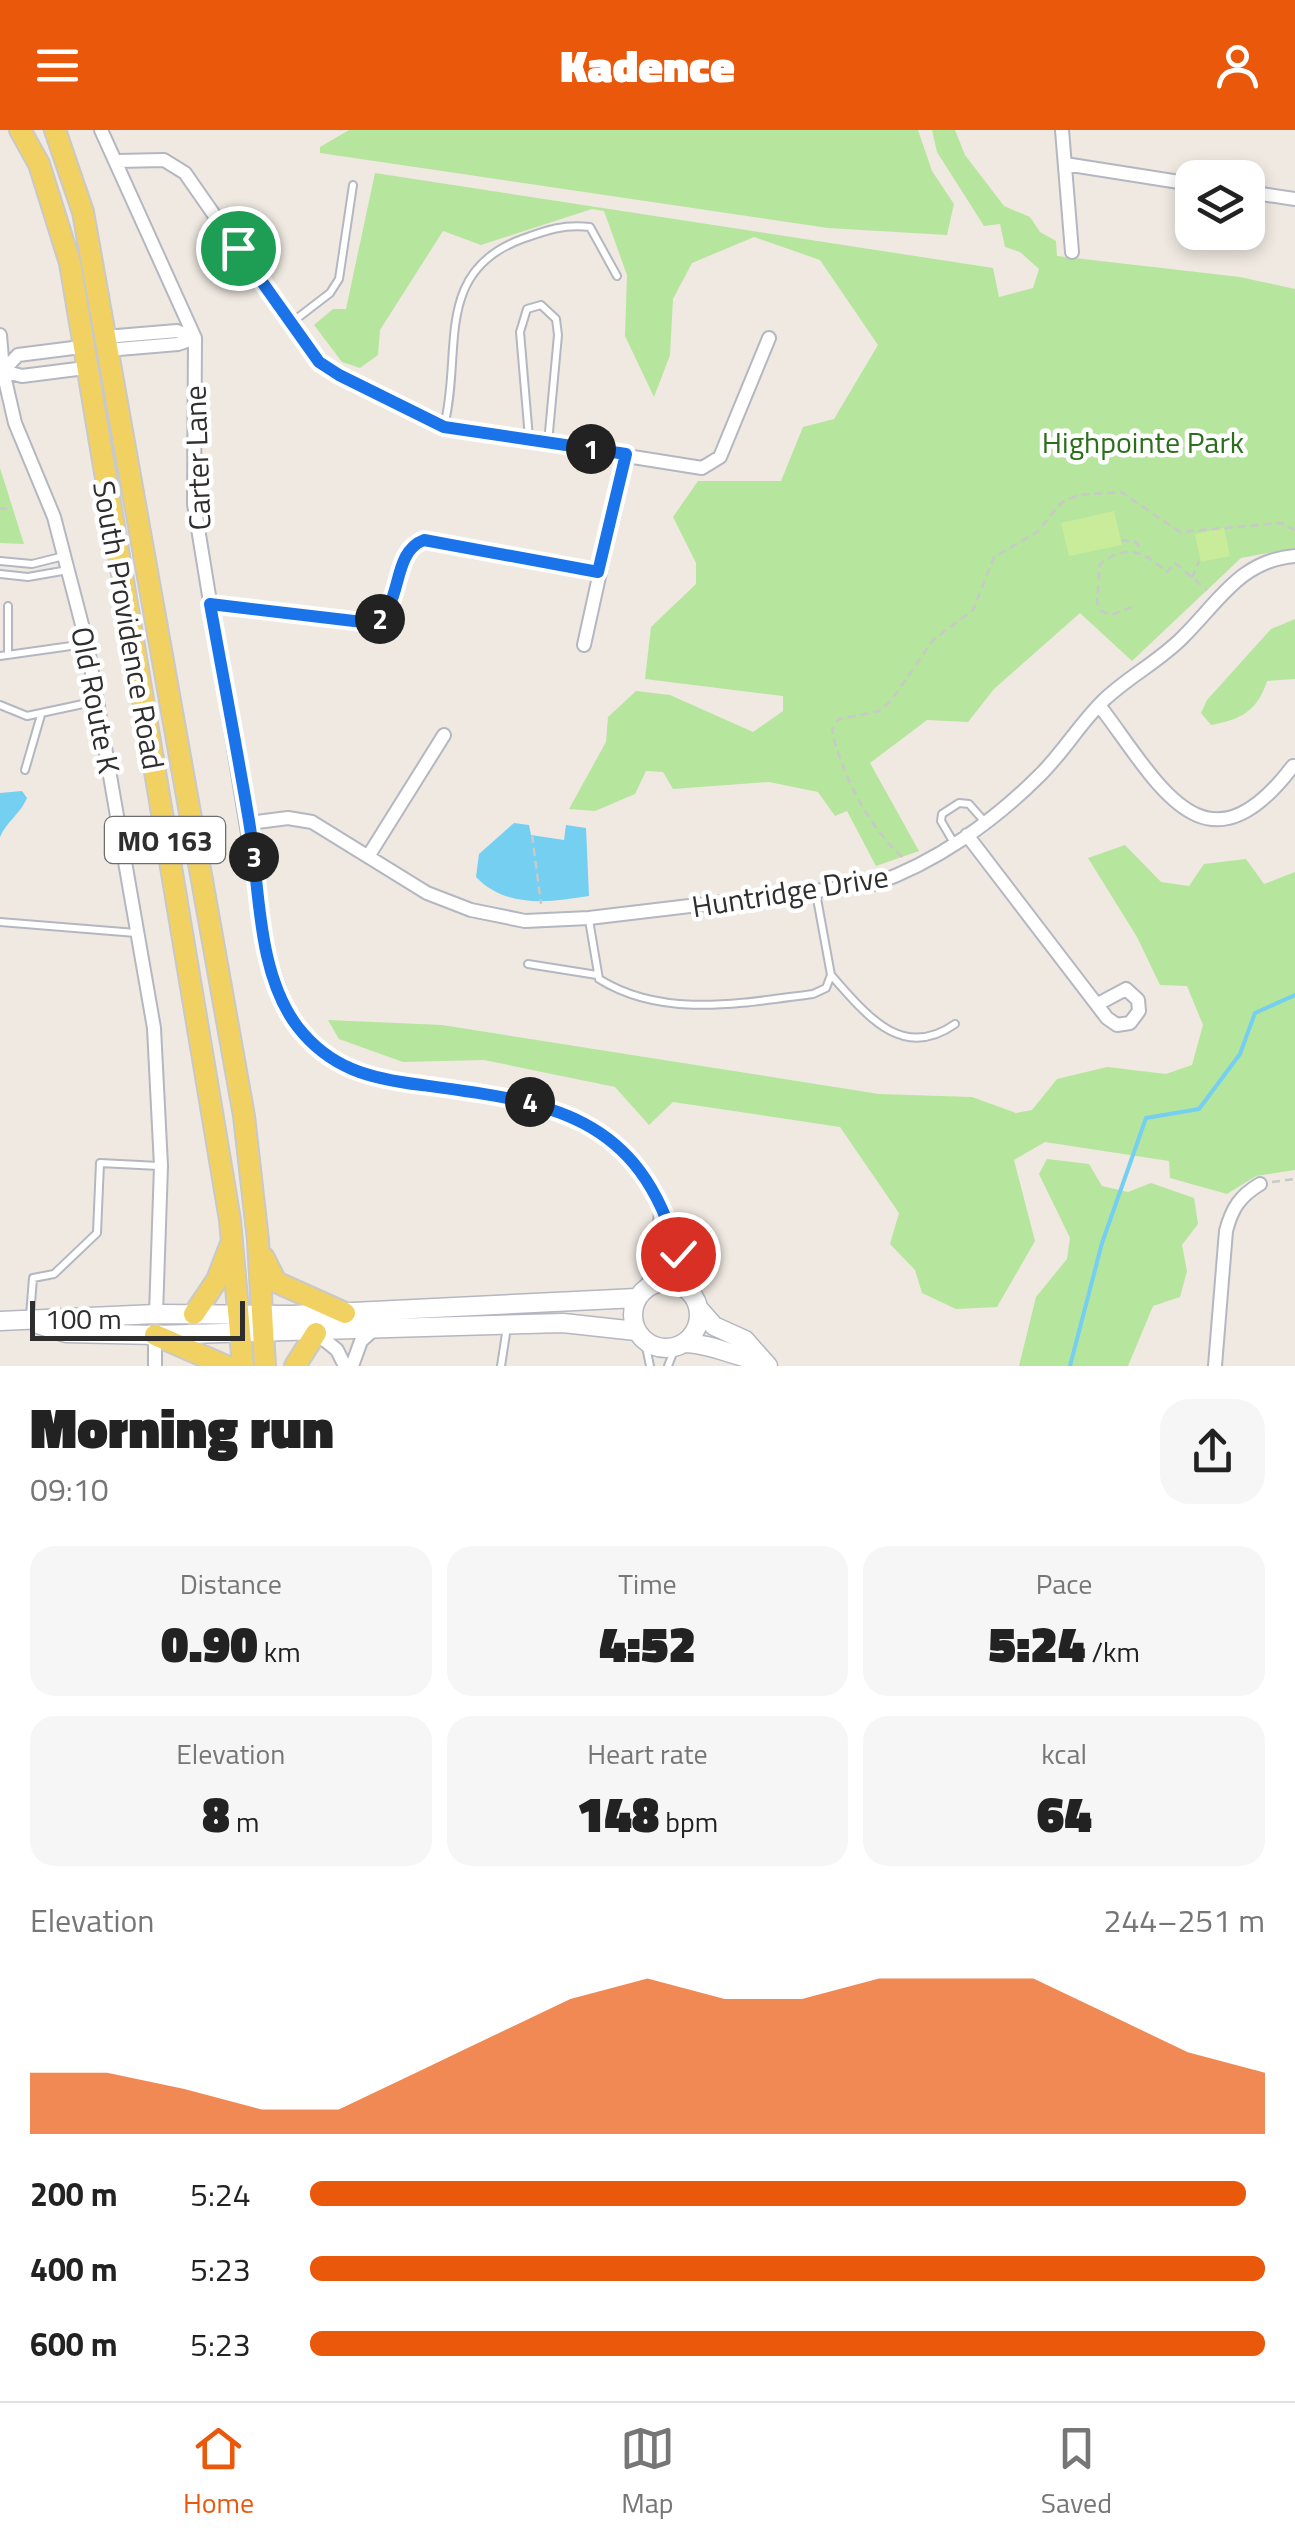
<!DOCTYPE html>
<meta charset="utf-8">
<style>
:root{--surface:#fff;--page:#f6f6f6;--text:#222;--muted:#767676;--line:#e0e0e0;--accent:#ea580c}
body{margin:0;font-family:"Titillium Web",sans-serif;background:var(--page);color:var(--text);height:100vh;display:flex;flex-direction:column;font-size:38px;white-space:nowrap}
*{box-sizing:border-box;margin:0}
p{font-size:32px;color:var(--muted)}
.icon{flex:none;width:55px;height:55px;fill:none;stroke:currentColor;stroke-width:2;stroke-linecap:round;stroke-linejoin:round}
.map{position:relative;height:1236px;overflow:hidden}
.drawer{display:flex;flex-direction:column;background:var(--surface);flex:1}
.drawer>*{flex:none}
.controls{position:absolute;left:1175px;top:30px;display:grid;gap:20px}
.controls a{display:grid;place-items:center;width:90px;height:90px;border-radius:20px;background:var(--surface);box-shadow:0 5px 15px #0003;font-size:50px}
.scale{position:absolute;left:30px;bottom:25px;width:215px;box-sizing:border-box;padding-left:10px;border:5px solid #2e2e2e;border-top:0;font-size:28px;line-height:35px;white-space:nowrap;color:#2e2e2e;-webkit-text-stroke:8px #fff;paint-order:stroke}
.pin{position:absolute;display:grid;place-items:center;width:85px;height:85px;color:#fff;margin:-42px;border:5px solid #fff;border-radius:50%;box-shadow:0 2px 10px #0007}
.km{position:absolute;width:50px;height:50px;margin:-25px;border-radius:50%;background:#222;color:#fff;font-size:28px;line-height:50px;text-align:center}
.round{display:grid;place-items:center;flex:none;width:105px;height:105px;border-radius:30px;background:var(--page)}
.overview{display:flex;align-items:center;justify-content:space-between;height:170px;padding:0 30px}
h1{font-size:55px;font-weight:800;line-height:75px}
.stats{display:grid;grid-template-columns:repeat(3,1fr);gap:15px;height:170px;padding:10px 30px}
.stats div{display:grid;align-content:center;border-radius:25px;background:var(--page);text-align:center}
.stats b{font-size:50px;font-weight:800}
.stats small{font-size:28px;font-weight:400}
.stats p{font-size:28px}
.chart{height:280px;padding:20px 30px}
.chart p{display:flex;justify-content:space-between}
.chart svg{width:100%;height:180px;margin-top:10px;fill:var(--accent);opacity:.7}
ul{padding:0 30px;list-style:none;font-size:32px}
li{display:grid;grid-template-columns:160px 120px 1fr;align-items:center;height:75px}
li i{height:25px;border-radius:12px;background:var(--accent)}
header{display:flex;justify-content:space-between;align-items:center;height:130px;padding:0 30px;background:var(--accent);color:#fff;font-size:45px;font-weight:800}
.menu{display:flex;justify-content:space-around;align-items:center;height:140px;border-top:2px solid var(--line);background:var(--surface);font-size:28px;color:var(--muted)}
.menu a{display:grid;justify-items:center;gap:5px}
.menu .selected{color:var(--accent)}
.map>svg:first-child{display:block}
.green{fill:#b6e59e}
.pitch{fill:#c9ec9a}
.water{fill:#75cff0}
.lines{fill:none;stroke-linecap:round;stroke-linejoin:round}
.stream{stroke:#75cff0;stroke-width:4}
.lane-casing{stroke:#b4b7c1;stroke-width:10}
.street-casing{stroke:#b4b7c1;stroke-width:16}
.secondary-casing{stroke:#b4b7c1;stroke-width:21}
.primary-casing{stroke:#c9c9c9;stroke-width:24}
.path{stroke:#c9c9c9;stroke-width:2.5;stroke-dasharray:8 5;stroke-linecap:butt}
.lane{stroke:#fff;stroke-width:6}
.street{stroke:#fff;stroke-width:12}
.secondary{stroke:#fff;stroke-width:18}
.primary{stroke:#f2d163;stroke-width:20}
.route-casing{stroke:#fff;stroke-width:20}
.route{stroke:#1a73e8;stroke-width:12}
.labels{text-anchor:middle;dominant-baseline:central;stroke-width:9;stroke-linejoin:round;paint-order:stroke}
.shield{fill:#fff;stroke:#6d6d6d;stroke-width:2.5}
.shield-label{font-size:28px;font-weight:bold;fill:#2e2e2e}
.park-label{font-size:30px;fill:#2c6e1b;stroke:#fff}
.street-label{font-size:30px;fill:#2e2e2e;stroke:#fff}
</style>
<header><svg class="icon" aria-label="menu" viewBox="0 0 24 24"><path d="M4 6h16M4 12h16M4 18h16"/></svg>Kadence<svg class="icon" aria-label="person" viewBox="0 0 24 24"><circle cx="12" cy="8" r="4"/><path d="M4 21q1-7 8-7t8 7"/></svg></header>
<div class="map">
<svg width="1295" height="1236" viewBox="0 0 1295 1236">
<rect width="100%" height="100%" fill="#efe9e1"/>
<!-- green -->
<path class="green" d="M349,0H918L932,41L954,74L947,105L828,98L320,23V17Z
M932,0H955L965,25L1004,76L1030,87L1040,102L1056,111L1057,126L1240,147L1295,159V418L1241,428L1132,531L1080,483L994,559L968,592L927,590L870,633L919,721L876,736L847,681L835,686L818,662L769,652L673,659L663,642L646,641L635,664L595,681L569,679L606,612L608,587L636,561L670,565L753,602L783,581V566L645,549L651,497L696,454V433L673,387L698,351H781L803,297L834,289L878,215L820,130L754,107L692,133L673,169L670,225L654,267L625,206L627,145L604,81L592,79L481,115L443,101L380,200L378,225L360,238L342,232L314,195L333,179H346L375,43L993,138L999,167L1033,158L1039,139L1020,122L1005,117L1000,94L984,96L937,22Z
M0,338L24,414L0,413Z
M1295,489V549L1267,551C1258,580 1241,590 1211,595L1201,583L1207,570L1271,499Z
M1125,715L1161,752L1189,756L1204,734L1246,729L1264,754L1295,742V1040L1256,1046L1227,1064L1170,1048L1169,1031L1045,1012L1014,1030L1035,1111L997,1177L956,1179L922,1163L915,1140L890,1114L899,1083L840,997L673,972L649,995L615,957L484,930L403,932L339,909L328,890L442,895L879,964L972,967L1016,983L1032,980L1057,949L1107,937L1166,944L1192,935L1203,895L1187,856L1160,855L1137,807L1088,728Z
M1047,1029L1089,1034L1102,1056L1128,1062L1151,1053L1194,1068L1198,1094L1182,1115L1187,1141L1180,1167L1153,1176L1128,1236H1019L1036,1167L1067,1129L1070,1108L1039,1044Z"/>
<!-- pitch -->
<path class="pitch" d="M1114,381L1122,415L1069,426L1061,393Z
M1224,398L1230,426L1201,432L1195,404Z"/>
<!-- water -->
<path class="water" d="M22,661L27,668C21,683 7,691 0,707V663Z
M514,693L529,695L531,705L564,710L566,695L586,698L589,766C550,772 507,779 476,747L479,724Z"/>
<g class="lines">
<!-- stream -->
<path class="stream" d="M1070,1236L1102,1113L1146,988L1199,979L1240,924L1255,883L1295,865"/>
<!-- lane casing -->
<g class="lane-casing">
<path id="lane" d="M291,193L330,163L339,149L353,55
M444,296C463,223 432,142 522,109C547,100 564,94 590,97L617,146
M529,308L520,202L527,179L541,175L556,189L558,205L548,313
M0,431L32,434L64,426
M0,444L28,447L68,440
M8,476V525
M0,526L85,514
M0,575L27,586L97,571
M25,640L41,585
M954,713L941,691L942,684L959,673L969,674L984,691
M589,790L599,849C663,889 742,873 813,864L826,858L831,845L816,763
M0,792L136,803
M528,834L597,845
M831,845C865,883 901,932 955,894
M30,1186L33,1148L54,1144L97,1103L100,1033L159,1036
M645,1212L650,1236
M501,1236L507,1197
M668,1236L675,1218"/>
</g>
<!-- street casing -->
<g class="street-casing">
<path id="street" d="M101,0L195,208L194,374L268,826C278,856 286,885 308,908C341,944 379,950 425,956C584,978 644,993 688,1160
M1062,0L1072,122
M117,31L164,30L185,43L290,194L319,232L339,245L444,297L702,338L720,327L769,208
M1065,34L1192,54
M1248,62L1295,69
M0,205L3,241L15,293L54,387L87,514L154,898L161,1036L156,1184
M105,207L177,201L195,208
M81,217L18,225L3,241L22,246L85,238
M107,220L178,214L195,208
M210,474L371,493C405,481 389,423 424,410L599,442
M584,515L626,324
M1099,575C1158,652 1204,753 1293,636
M249,693L288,688L312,692L427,763L471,780L525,791L589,788L874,754C935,733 993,692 1039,646C1063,623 1080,593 1104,570C1128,547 1158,532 1182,508C1218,473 1240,430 1295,426
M967,705L1107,888L1117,895L1130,893L1139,881L1138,870L1126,859L1098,874
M369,725L444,605
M646,1158L657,1132L661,1080
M316,1203L337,1220L345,1236
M155,1236V1205
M352,1236L361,1211L371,1202
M1215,1236L1226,1101C1232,1078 1240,1066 1260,1054"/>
</g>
<!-- secondary casing -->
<g class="secondary-casing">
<path id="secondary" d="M633 1185a33 33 0 1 1 66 0a33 33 0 1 1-66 0Z
M699,1179L714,1196L745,1210L768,1236
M0,1191L156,1184L292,1185L637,1168
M40,1195L66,1203L155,1205L563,1193L636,1201
M685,1213C712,1214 733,1226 760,1231"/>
</g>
<!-- primary casing -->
<g class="primary-casing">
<path id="primary" d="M20,0L39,34L70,133L230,1090L243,1236
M55,0L83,82L244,986L258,1110L265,1236
M264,1128L276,1152L345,1183
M194,1184L217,1150L230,1116
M155,1205L226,1236
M295,1236L316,1203"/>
</g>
<!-- path -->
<path class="path" d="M0,378L7,379
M1121,410L1136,412L1142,422
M1192,448L1199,431
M1132,477L1111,485L1101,481L1097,472L1100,434C1126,413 1145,422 1167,442L1175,433L1207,460
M532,705L541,774
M902,727C868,695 842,646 832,600L839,589L879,581L891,571L933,510L973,480L994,427L1037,402L1061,373L1078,365L1121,362L1180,402L1281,393L1295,400
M1272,1052L1295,1049"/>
<!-- lane -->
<use href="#lane" class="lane"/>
<!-- street -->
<use href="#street" class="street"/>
<!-- secondary -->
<use href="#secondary" class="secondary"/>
<!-- primary -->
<use href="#primary" class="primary"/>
</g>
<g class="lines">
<!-- route casing -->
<g class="route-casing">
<path id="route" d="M238,118L319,232L339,245L444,297L626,324L598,442L424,410C389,423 405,481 371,493L210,474C223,547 237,619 249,691C260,756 256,841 297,896C330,939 371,949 422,955C549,972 639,983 678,1124"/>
</g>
<!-- route -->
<use href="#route" class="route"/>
</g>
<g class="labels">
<!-- shield labels -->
<rect class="shield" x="105" y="687" width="120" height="46" rx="8"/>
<g class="shield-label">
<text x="165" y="710">MO 163</text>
</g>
<!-- park labels -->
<g class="park-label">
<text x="1143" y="312">Highpointe Park</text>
</g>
<!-- street labels -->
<g class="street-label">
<text transform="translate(197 328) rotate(-92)">Carter Lane</text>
<text transform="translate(129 495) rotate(80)">South Providence Road</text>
<text transform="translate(96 570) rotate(79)">Old Route K</text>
<text transform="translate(790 761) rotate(-9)">Huntridge Drive</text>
</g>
</g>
</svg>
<div class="controls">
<a><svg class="icon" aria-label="layers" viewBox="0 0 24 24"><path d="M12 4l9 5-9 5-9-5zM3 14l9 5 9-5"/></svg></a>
</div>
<div class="scale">100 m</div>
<div class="pin" style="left:238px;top:118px;background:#1e9e55"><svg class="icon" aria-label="arrive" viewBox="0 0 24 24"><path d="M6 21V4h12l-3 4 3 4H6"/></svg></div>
<div class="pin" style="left:678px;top:1124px;background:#d93025"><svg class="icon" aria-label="check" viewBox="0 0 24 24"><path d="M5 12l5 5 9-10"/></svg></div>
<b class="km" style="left:591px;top:319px">1</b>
<b class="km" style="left:380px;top:489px">2</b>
<b class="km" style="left:254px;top:727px">3</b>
<b class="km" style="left:530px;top:972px">4</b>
</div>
<section class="drawer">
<div class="overview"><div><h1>Morning run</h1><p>09:10</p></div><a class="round"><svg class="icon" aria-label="share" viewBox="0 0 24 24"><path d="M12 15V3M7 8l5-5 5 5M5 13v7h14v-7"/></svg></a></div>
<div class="stats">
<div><p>Distance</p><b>0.90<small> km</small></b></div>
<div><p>Time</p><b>4:52</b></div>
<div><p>Pace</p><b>5:24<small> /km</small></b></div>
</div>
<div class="stats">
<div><p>Elevation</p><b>8<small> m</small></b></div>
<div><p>Heart rate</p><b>148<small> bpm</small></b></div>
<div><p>kcal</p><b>64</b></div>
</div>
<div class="chart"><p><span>Elevation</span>244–251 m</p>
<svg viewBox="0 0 160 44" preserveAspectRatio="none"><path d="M0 44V29L10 29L20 33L30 38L40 38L50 29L60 20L70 11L80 6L90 11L100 11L110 6L120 6L130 6L140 15L150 24L160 29V44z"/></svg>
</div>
<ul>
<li><b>200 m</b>5:24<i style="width:98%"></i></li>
<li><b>400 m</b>5:23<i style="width:100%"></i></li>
<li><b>600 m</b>5:23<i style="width:100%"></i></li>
</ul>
</section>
<nav class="menu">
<a class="selected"><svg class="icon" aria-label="home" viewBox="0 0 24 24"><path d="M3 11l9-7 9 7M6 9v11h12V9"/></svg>Home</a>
<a><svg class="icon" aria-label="map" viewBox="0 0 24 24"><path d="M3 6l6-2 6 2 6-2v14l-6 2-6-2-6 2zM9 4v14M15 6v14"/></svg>Map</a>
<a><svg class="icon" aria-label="saved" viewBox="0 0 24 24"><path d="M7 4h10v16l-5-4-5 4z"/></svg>Saved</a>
</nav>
